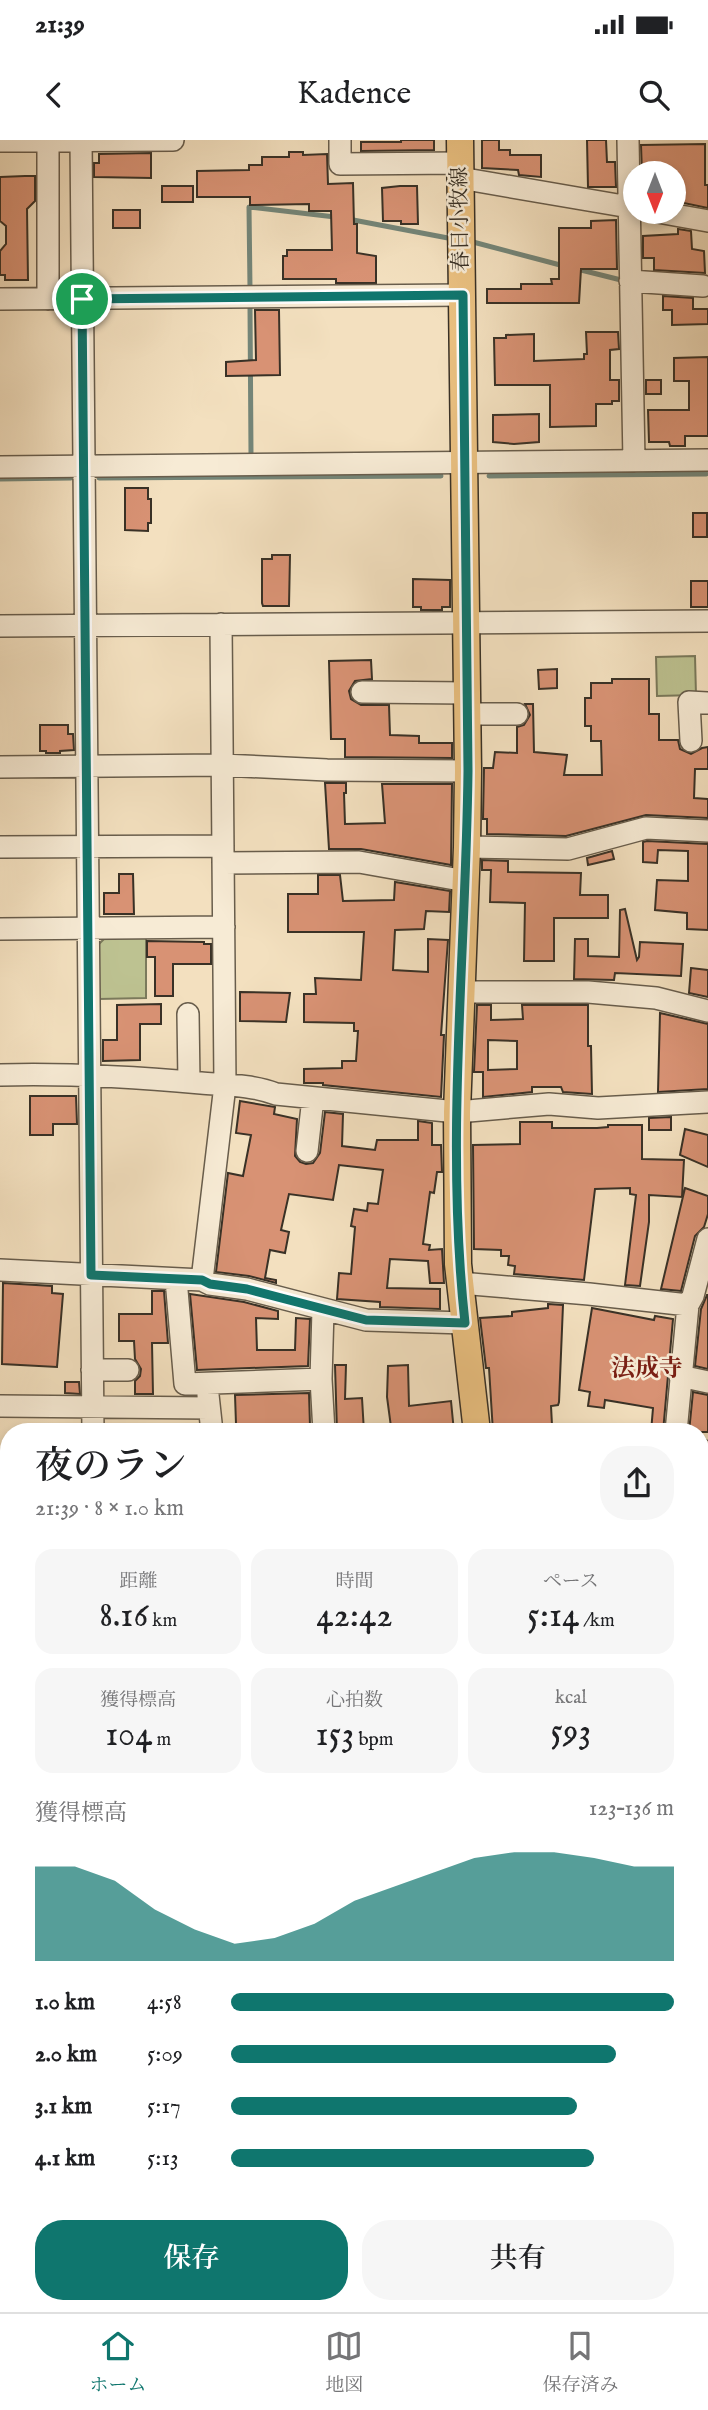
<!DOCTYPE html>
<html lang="ja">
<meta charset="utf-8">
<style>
:root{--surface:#fff;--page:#f6f6f6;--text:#202124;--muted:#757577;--line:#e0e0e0;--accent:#0f766e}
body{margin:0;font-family:"IM FELL English","Noto Serif JP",serif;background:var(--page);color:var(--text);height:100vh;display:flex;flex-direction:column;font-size:26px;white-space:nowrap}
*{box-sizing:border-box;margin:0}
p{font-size:23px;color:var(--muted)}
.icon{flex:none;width:38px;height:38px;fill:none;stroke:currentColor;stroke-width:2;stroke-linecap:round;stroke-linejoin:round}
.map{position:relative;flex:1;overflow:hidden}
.drawer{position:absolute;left:0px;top:1283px;width:709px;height:891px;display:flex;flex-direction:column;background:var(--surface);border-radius:28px 28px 0 0;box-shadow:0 4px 10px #0003}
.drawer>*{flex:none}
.needle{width:46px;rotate:180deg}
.tools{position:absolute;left:623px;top:21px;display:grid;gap:14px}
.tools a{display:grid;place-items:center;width:63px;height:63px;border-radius:50%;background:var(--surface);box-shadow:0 4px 10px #0003;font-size:35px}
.pin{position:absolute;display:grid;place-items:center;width:60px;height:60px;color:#fff;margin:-30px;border:4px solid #fff;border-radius:50%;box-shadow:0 2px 7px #0007}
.round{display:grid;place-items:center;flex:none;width:74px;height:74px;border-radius:28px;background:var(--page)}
.summary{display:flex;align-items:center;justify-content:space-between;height:119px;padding:0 35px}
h1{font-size:38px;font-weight:600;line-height:52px}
.figures{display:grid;grid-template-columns:repeat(3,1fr);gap:10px;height:119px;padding:7px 35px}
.figures div{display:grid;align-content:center;border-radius:18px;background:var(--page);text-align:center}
.figures b{font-size:35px;font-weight:600}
.figures small{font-size:19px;font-weight:400}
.figures p{font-size:19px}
.chart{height:196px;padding:14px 35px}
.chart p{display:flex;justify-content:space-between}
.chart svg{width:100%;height:126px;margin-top:7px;fill:var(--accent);opacity:.7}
.button{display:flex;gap:14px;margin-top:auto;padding:14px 35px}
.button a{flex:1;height:80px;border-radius:28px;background:var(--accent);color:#fff;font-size:28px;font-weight:600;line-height:80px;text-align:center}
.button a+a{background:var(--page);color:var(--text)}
ul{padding:0 35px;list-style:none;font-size:23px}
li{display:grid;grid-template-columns:112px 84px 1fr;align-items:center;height:52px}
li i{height:18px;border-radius:9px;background:var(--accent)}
.status{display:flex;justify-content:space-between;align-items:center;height:49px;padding:0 35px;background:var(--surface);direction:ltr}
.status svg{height:19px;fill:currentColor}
header{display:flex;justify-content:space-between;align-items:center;height:91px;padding:0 35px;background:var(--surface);font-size:32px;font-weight:600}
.tabs{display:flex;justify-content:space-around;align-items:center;height:98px;border-top:2px solid var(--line);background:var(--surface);font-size:19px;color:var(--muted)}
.tabs a{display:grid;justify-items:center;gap:4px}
.tabs .current{color:var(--accent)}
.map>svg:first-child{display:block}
.green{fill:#bdc291;stroke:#7b7a5c;stroke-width:2}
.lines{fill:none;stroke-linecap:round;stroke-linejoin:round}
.stream{stroke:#748578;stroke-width:5}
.building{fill:#d89274;stroke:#393126;stroke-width:2;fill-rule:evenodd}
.minor-casing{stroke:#685d4c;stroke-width:24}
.major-casing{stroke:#393126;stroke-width:29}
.minor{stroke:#f7ebd5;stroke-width:21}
.major{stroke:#eac080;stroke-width:26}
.route-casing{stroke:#fff;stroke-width:14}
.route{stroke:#0f766e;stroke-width:9}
.labels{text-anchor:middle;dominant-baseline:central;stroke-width:5;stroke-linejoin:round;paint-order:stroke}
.street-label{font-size:21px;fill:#393126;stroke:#f7ebd5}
.quarter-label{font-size:24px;font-weight:bold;fill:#7a1f14;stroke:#f7ebd5}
</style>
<div class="status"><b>21:39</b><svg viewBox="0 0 49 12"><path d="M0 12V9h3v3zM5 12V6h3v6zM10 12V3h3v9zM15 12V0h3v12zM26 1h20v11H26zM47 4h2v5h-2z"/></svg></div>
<header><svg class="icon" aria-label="back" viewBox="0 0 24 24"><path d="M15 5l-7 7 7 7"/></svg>Kadence<svg class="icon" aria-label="search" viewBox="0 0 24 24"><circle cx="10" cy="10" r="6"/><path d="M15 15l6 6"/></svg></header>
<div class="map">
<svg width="708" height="2172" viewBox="0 0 708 2172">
<rect width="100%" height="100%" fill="#f3e0bf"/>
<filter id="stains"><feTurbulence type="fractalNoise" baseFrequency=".00286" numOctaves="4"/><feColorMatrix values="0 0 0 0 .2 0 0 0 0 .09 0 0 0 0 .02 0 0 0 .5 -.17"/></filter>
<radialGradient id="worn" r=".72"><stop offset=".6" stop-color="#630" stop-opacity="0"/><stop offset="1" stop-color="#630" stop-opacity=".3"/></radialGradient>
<!-- green -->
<path class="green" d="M695,516L696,555L657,556L656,517Z
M105,798H146V858L99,859V804Z"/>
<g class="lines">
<!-- stream -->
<path class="stream" d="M348,79L448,98
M473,102L564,126
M577,129L621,140
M250,148L249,67L335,77
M250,167L251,314
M489,336L706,334
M99,338L441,336
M0,339L71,338
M700,1417H708
M0,1807L9,1813
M271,2165V2172
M457,2165V2172
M591,2165L598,2172"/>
</g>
<!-- building -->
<path class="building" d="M401,0H434V10L361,11V2H401Z
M482,0H499V10H510V15H541V37L519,35L518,30L482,28Z
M587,0H606L607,22H615L616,47H588Z
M705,4V45H708V68L674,61V33H642L641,5Z
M289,12H303V15L327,14L328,44L353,43L354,84H357V113L376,116V143H336V139H283V116H287V110H332L331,71H309V64L250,65V57H197V31L249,30V25H262V17H289Z
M151,13V38L94,37V23H99V14Z
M25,36H35V61L27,69L28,140H5V135H0V111L6,104V86L0,81V37Z
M162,46H193V62H162Z
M400,46H417L418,84H401V81H383L382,48Z
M113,70H140V88H113Z
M616,80L617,129H581L579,163H487V149H521V144H552L551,139H559V88H591V81Z
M678,89L691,91L692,109L704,111L705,133L654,130V118H643V96L678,94Z
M663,156L693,158V169H708V184L672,185V170H663Z
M255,170H279L280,235L226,236V222L256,220Z
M586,192H618L619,209L610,210V240H619V261H612V264H596V286L550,287V245H495L494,198H506V195L534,194V221L584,219V214H587Z
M708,217V296H685V306H670L669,302H649L648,270H689V241H674V218Z
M646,240H661V254H646Z
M539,274V302L514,304L493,302V275Z
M125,348H148V359H151V383H148V391L125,390Z
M693,373H707V397H693Z
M272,415H290L289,466H263L262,463V419H272Z
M413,439L450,440V467H442V470H421V467H413Z
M691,441H708V467H691Z
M371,520L372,539L355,541L349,551L351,559L361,565H389L390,595L419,596V603H452V618L345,617V599H331L329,521Z
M557,529V548L539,549L538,530Z
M612,539H649V574H659V600H678L680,609L691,614L702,608L708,607V629H695L694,658L708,659V678L646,675L566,696L487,694V679H483L484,628H493L495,612L517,613V587L524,585L530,575L525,564H533L534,612L567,615L564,635H602L601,601H591V586H585V558H591V543H612Z
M40,585H68V594H73L74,610L60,611V613H46V611H40Z
M325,643H346V653H344L345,684L385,683L382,644H452L451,725L361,709H329Z
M647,701L708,704V790L687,789V773L655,770L657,740L688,741V711L658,710L657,723L643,722V702Z
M612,711L614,719L588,725L587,718Z
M482,720L508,721V732L581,733L580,755H608V778H554V821H524L525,763L490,762L491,730H482Z
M119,734H133L134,774H104V753H119Z
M318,735H340L343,761L394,760L395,742L450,751L449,772L426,771L424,789L395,790L393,830L428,832V799L448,800L441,895H444L441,957L323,945V943H304V929L342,928V921H356L358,891H354V883L304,882V854H316L315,838L361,840L364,792H288V754H318Z
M625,769L637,820L639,817L640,802L683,804L681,836L615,833L614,840L574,839L575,799H588V816L619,817L620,770Z
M147,801L204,802V804H211V824H173V856H155V817H147Z
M691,828L708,830V857L689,853Z
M240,852L290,853L286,882L240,881Z
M161,864V884H140V920L103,921V900H117V865Z
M477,865H491V880L523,879L522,865H588V906H591L592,954L563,952L561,947H532V952L483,957V932H474ZM488,900L517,901V929L488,930Z
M660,873L708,884V949L658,952Z
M30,956H76L77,984H53V995H30Z
M240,961L275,967L274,974L297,979L295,1016L300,1022L306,1024L313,1023L320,1013L325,972L343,974L342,1006L375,1010L377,1000H418V981L432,983V1005H441L442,1032H437L434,1053L430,1052L423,1104L430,1105L429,1110L442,1109L444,1143H430L428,1121L390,1119L387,1148L440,1149V1169L380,1167V1162L337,1159L339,1133L351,1134L355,1087L351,1086L354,1069L367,1071L368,1063L378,1064L383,1030L339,1025L333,1060L289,1054L281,1090L289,1092L285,1113L270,1110L265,1138L276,1140V1143L249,1136L216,1132L228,1033L243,1036L251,995L236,993Z
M671,977V990H649V978Z
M520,982H552V988H597L608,987V985H642V1019L684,1020L682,1057L649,1055V1082L640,1146L625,1145L636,1055L630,1054V1048L595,1049L584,1140L514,1134L515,1126L508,1125L509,1116H501V1110L474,1109L473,1005L520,1004Z
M685,989L708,995V1027L680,1015Z
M685,1048L708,1056V1074L704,1087L695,1096L681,1151L661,1149Z
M3,1143L52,1146V1153L63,1154L57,1227L2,1224Z
M152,1151H164L168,1203H152L153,1254H135V1241L140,1236L141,1229L135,1219L134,1201H119V1174H152Z
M190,1154L244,1162L278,1171V1179L256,1178L257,1210H295L296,1178L310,1179L308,1226L197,1230Z
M707,1155H708V1229L695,1226L701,1169Z
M548,1164L563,1165L559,1262L558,1265L551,1266L552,1285L519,1286V1292H493L489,1228H486L480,1178L512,1176V1172L548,1168Z
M592,1168L654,1180L655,1176L673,1179L663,1292H651L653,1268L605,1260L604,1268L588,1266L590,1252L579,1250Z
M335,1225H346L345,1259L362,1258L364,1292H337Z
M408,1225L409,1266L451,1261L454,1292H413L412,1285L391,1287L387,1257L388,1226Z
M65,1242H79L80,1254L65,1253Z
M693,1252L708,1255V1292H689Z
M309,1253L310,1286L241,1289L240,1284H236L235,1255Z"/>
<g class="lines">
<!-- minor casing -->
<g class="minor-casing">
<path id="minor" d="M81,0L93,1292
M340,0V24L460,23
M628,0L634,321
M0,1L173,0
M48,1V159
M460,38L635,68
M658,72L708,81
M630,141L703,146
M0,159L463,155
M0,327L708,320
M0,486L708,481
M362,552L467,553
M467,574H517
M691,601L689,562L708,563
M0,627L222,625L327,630L468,631
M0,707L223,706
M467,707L568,709L646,688L708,691
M223,723L359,722L466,741
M0,789L224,787
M462,852H588L656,858L708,871
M188,874L189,942
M0,935C68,933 134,937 201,943C226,945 253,945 276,954L457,972L549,964L598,968L708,962
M307,1011L313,958
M0,1130L202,1140L210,1144L247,1149L366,1180L465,1183
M176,1139L185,1244L321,1239
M202,1140L225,945L221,484
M460,1143L589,1154L688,1165
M323,1170L321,1239L324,1292
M92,1230H128
M680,1236L708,1242
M208,1255L212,1292
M0,1266L209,1268
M676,1292L688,1165L693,1156L708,1099
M700,1310L708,1312
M700,1429L708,1430
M0,1443H9
M700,1617H708
M0,1623H9
M700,1658L708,1661
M700,1788H708
M700,1957H708
M700,2098H708
M0,2149L9,2148
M51,2165V2172
M186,2165V2172
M570,2165L576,2172"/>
</g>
<!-- major casing -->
<g class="major-casing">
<path id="major" d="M460,0L468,631L467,707L457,972L458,1124L477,1292
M401,2172L402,2165"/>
</g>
<!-- minor -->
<use href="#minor" class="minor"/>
<!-- major -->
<use href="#major" class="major"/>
</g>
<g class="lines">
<!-- route casing -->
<g class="route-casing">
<path id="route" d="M463,155L468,631C466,814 445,1000 465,1183L366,1180L247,1149L210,1144L202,1140L91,1135L82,159Z"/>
</g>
<!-- route -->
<use href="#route" class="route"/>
</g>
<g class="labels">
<!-- street labels -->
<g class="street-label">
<text transform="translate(461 79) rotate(-91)">春日小牧線</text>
</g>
<!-- quarter labels -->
<g class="quarter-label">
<text x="647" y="1229">法成寺</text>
</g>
</g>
<rect width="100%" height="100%" filter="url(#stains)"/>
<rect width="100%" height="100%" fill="url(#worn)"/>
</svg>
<div class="tools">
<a><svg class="needle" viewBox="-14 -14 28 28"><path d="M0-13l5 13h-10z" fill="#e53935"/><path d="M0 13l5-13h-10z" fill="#757577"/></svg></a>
</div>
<div class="pin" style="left:82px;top:159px;background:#1e9e55"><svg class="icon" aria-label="arrive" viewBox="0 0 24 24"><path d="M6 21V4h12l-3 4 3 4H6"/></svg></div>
<section class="drawer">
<div class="summary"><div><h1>夜のラン</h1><p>21:39 · 8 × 1.0 km</p></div><a class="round"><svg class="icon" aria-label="share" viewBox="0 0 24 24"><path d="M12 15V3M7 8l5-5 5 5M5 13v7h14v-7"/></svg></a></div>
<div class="figures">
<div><p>距離</p><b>8.16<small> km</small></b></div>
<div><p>時間</p><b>42:42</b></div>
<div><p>ペース</p><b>5:14<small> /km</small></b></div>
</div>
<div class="figures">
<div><p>獲得標高</p><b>104<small> m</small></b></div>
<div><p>心拍数</p><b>153<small> bpm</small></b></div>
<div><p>kcal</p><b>593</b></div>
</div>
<div class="chart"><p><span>獲得標高</span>123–136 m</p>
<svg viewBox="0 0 160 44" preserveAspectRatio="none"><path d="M0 44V11L10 11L20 16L30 26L40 33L50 38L60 36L70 31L80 23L90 18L100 13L110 8L120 6L130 6L140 8L150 11L160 11V44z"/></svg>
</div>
<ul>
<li><b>1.0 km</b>4:58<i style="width:100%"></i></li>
<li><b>2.0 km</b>5:09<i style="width:87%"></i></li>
<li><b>3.1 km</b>5:17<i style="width:78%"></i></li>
<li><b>4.1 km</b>5:13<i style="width:82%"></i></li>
</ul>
<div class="button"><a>保存</a><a>共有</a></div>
</section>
</div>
<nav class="tabs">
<a class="current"><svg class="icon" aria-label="home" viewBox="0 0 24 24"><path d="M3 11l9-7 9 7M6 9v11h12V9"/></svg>ホーム</a>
<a><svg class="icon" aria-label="map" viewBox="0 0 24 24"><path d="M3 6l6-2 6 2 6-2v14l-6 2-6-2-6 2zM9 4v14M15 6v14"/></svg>地図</a>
<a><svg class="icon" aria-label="saved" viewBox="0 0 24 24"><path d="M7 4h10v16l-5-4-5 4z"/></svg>保存済み</a>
</nav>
